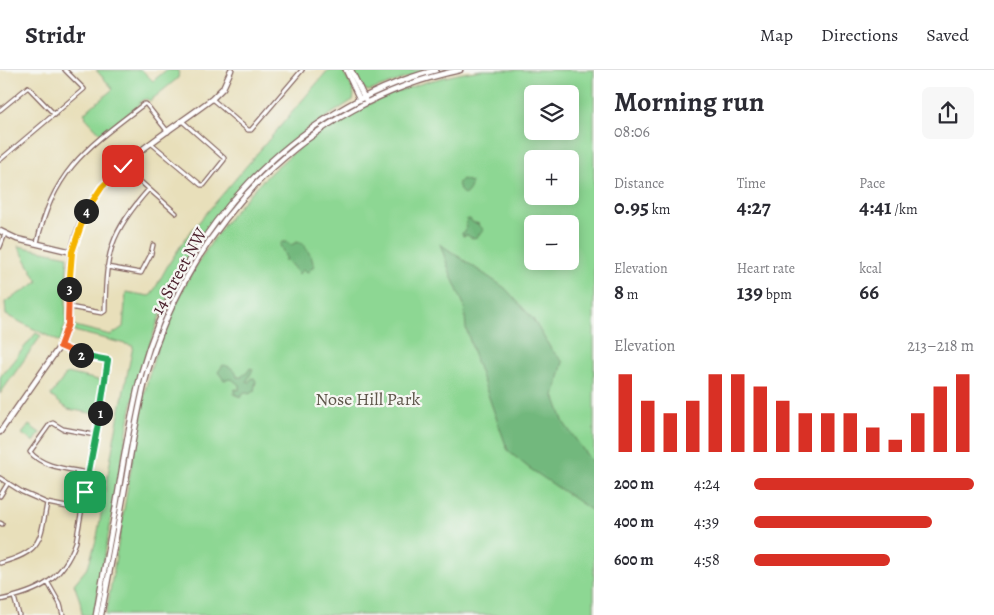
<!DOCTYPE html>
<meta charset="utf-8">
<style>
:root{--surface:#fff;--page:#f7f7f7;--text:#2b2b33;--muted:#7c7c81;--line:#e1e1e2;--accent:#d93025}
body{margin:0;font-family:Alegreya,serif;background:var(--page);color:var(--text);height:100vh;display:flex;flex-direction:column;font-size:19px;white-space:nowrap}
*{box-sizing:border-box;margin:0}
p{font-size:16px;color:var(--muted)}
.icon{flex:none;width:28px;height:28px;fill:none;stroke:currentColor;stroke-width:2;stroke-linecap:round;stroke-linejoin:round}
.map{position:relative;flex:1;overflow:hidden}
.drawer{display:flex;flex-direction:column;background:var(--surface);width:400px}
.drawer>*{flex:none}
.controls{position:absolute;left:524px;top:15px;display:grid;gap:10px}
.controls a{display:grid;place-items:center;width:55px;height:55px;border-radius:8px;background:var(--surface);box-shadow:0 2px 12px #0003;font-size:25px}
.pin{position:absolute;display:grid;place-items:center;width:42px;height:42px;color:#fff;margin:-21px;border-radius:10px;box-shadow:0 2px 8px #0006}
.km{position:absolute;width:25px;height:25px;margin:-12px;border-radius:50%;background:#222;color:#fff;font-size:14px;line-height:25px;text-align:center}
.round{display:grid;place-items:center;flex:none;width:52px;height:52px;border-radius:8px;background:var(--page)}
.overview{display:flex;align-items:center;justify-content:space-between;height:85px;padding:0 20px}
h1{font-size:28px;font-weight:600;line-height:38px}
.metrics{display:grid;grid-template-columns:repeat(3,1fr);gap:8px;height:85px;padding:5px 20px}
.metrics div{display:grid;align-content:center}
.metrics b{font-size:21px;font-weight:600}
.metrics small{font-size:14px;font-weight:400}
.metrics p{font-size:14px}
.chart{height:140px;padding:10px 20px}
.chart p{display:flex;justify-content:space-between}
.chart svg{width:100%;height:90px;margin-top:5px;stroke:var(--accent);stroke-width:6}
ul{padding:0 20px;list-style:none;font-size:16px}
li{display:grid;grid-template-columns:80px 60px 1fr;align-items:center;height:38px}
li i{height:12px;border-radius:6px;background:var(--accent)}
header{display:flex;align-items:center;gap:30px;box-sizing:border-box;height:70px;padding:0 25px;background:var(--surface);border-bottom:1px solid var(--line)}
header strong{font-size:24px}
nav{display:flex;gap:28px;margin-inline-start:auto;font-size:18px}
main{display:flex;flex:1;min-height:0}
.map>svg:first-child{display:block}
.green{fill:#8dd793;stroke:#6c7b5f;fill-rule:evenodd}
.forest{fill:#72b87d;stroke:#5e6c54}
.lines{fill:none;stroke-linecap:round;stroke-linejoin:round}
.street-casing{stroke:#81625d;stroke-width:5.5}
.secondary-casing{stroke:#81625d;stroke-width:7}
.street{stroke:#fff;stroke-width:3}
.secondary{stroke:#fff;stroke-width:4.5}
.split-1-casing{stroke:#fff;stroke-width:10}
.split-2-casing{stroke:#fff;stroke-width:10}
.split-3-casing{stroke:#fff;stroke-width:10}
.split-4-casing{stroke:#fff;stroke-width:10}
.split-5-casing{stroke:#fff;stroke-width:10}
.split-1{stroke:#22a559;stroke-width:6}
.split-2{stroke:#22a559;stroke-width:6}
.split-3{stroke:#f0652b;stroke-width:6}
.split-4{stroke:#f5b400;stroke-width:6}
.split-5{stroke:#f5b400;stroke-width:6}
.labels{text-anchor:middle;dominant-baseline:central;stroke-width:4.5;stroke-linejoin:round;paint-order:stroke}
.street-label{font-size:18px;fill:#4a1f2b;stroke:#f6f6f2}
.park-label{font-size:18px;fill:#5e564a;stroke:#f6f6f2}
</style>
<header>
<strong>Stridr</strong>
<nav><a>Map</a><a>Directions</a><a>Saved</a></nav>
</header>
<main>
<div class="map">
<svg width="594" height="545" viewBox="0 0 594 545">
<rect width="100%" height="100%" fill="#f6f6f2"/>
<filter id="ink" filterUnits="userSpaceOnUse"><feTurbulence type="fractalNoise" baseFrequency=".02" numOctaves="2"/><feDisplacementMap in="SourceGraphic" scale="10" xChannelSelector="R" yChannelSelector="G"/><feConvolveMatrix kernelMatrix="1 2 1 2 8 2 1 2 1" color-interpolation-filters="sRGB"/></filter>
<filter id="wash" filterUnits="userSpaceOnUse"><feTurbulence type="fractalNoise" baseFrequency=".0096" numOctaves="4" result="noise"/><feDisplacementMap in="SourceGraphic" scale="20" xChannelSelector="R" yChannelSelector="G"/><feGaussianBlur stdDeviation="1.12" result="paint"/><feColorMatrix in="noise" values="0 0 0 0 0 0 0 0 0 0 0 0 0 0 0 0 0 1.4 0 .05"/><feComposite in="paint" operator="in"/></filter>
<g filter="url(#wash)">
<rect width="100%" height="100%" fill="#e8dfba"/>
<!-- green -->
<path class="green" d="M96,0H142L153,11L166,0H179L178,8L150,31L147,29L142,30L138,36L101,64L85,47L86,46L84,43L113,19Z
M328,0H342C346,9 357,20 353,30L309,58L280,81L233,127L196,177L162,240L141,299L131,339L94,545H82L80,531L74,514L88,497L97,467L115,364L133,276L70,260L71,255L111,265L123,257L126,222L149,226L152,224L168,195L187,166Z
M353,0H364L366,2L375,0H429L369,21C360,20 357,7 353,0Z
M482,0H594V545H106L142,333C149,303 158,272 171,243C231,115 339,20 482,0ZM532,24H570V61H532ZM532,89H570V126H532ZM532,154H570V191H532Z
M18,176L68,186L66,214V252L60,272L6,245L5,232L38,212Z
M36,263L41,266L0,324V307Z
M67,303L103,311L96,344L68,339L52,327L51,325Z
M29,355L40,363L34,372L22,364Z"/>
<!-- forest -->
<path class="forest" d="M462,109L471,112C472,117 468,123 464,125L460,120L458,113Z
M467,149H470L472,152L479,154L478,155L483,159V162L480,163L477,167L472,168L467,165L463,166L462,163L465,162Z
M282,172H287L291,175L297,172L303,174L311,186L314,196L308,202L302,200L299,204L287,190H284L286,188L280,175Z
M440,174L505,218L533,249L551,279L563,292L554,326L564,353L594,395V442L529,398L508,381L476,291L466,258L464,235L452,208Z
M223,295C230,296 237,301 237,307H242L243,304H246L250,298L253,299L247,311L248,313L252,308H254L256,311L254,321L249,324L245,322L242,324V327L234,324L235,319L239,320V315L232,309L224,310L218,302Z"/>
</g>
<g filter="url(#ink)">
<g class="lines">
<!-- street casing -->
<g class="street-casing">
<path id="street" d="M212,29L248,60H251L302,0
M0,40L28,17L55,45
M152,74L201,115H204L224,90V88L182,51
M0,90L84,19L65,0
M123,96L176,143
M37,173C53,100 88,77 144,34H146L168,62
M0,177L5,164
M107,197L141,203L151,184L153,175
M69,237L102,243L105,241C106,183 109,164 149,119
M88,403C70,399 43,398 30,382L50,354L53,353L63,359L95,365
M0,408L22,422L47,433L82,440
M0,426L8,413
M0,453L2,454
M0,493C41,482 40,472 47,433
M48,513L60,534L63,545
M14,527L19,545
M0,530C38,522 62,511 76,472L108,293V290L75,283L60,276"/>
</g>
<!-- secondary casing -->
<g class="secondary-casing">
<path id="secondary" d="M346,0L360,30
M351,0L365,29
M0,161L17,169L72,182
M0,362L60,276C75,248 66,216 71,186C85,106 153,74 212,29L223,18L231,0
M96,545C104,500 113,456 120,411C126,375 132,339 141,304C180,161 292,38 436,0
M101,545C110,500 118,456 126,411C132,374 138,336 148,300C191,153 308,32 460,0"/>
</g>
<!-- street -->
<use href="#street" class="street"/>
<!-- secondary -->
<use href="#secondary" class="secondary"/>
</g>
</g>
<g class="lines" filter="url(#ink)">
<!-- split-1 casing -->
<g class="split-1-casing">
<path id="split-1" d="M85,422L100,343"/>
</g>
<!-- split-2 casing -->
<g class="split-2-casing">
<path id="split-2" d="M81,285L108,290L100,343"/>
</g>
<!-- split-3 casing -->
<g class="split-3-casing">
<path id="split-3" d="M69,219L68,254L60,276L81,285"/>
</g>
<!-- split-4 casing -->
<g class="split-4-casing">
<path id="split-4" d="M69,219L72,182L86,141"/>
</g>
<!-- split-5 casing -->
<g class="split-5-casing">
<path id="split-5" d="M86,141L102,117L123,96"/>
</g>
<!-- split-1 -->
<use href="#split-1" class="split-1"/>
<!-- split-2 -->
<use href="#split-2" class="split-2"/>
<!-- split-3 -->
<use href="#split-3" class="split-3"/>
<!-- split-4 -->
<use href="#split-4" class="split-4"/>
<!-- split-5 -->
<use href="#split-5" class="split-5"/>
</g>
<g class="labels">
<!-- street labels -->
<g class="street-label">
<text transform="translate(179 201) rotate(-61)">14 Street NW</text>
</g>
<!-- park labels -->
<g class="park-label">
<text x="368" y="329">Nose Hill Park</text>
</g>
</g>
</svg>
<div class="controls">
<a><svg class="icon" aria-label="layers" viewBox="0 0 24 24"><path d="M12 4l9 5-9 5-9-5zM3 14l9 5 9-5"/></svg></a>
<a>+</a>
<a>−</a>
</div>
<div class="pin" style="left:85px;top:422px;background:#1e9e55"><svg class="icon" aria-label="arrive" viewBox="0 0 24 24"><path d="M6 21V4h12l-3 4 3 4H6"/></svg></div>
<div class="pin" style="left:123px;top:96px;background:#d93025"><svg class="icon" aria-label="check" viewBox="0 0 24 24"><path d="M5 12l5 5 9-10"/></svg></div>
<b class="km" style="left:100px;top:343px">1</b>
<b class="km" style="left:81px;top:285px">2</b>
<b class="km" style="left:69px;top:219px">3</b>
<b class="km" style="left:86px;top:141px">4</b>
</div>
<section class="drawer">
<div class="overview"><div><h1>Morning run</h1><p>08:06</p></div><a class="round"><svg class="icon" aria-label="share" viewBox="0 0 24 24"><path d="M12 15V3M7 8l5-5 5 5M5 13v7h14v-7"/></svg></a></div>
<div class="metrics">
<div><p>Distance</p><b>0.95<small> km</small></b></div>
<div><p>Time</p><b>4:27</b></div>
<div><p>Pace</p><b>4:41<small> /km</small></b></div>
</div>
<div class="metrics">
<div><p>Elevation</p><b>8<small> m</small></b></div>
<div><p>Heart rate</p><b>139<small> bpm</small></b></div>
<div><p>kcal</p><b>66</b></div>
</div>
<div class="chart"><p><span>Elevation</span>213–218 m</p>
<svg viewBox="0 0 160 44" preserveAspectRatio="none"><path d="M5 44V6M15 44V19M25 44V25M35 44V19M45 44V6M55 44V6M65 44V12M75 44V19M85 44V25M95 44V25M105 44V25M115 44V32M125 44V38M135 44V25M145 44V12M155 44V6"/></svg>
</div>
<ul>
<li><b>200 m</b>4:24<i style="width:100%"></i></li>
<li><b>400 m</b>4:39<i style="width:81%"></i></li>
<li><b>600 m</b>4:58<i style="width:62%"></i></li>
</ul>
</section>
</main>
